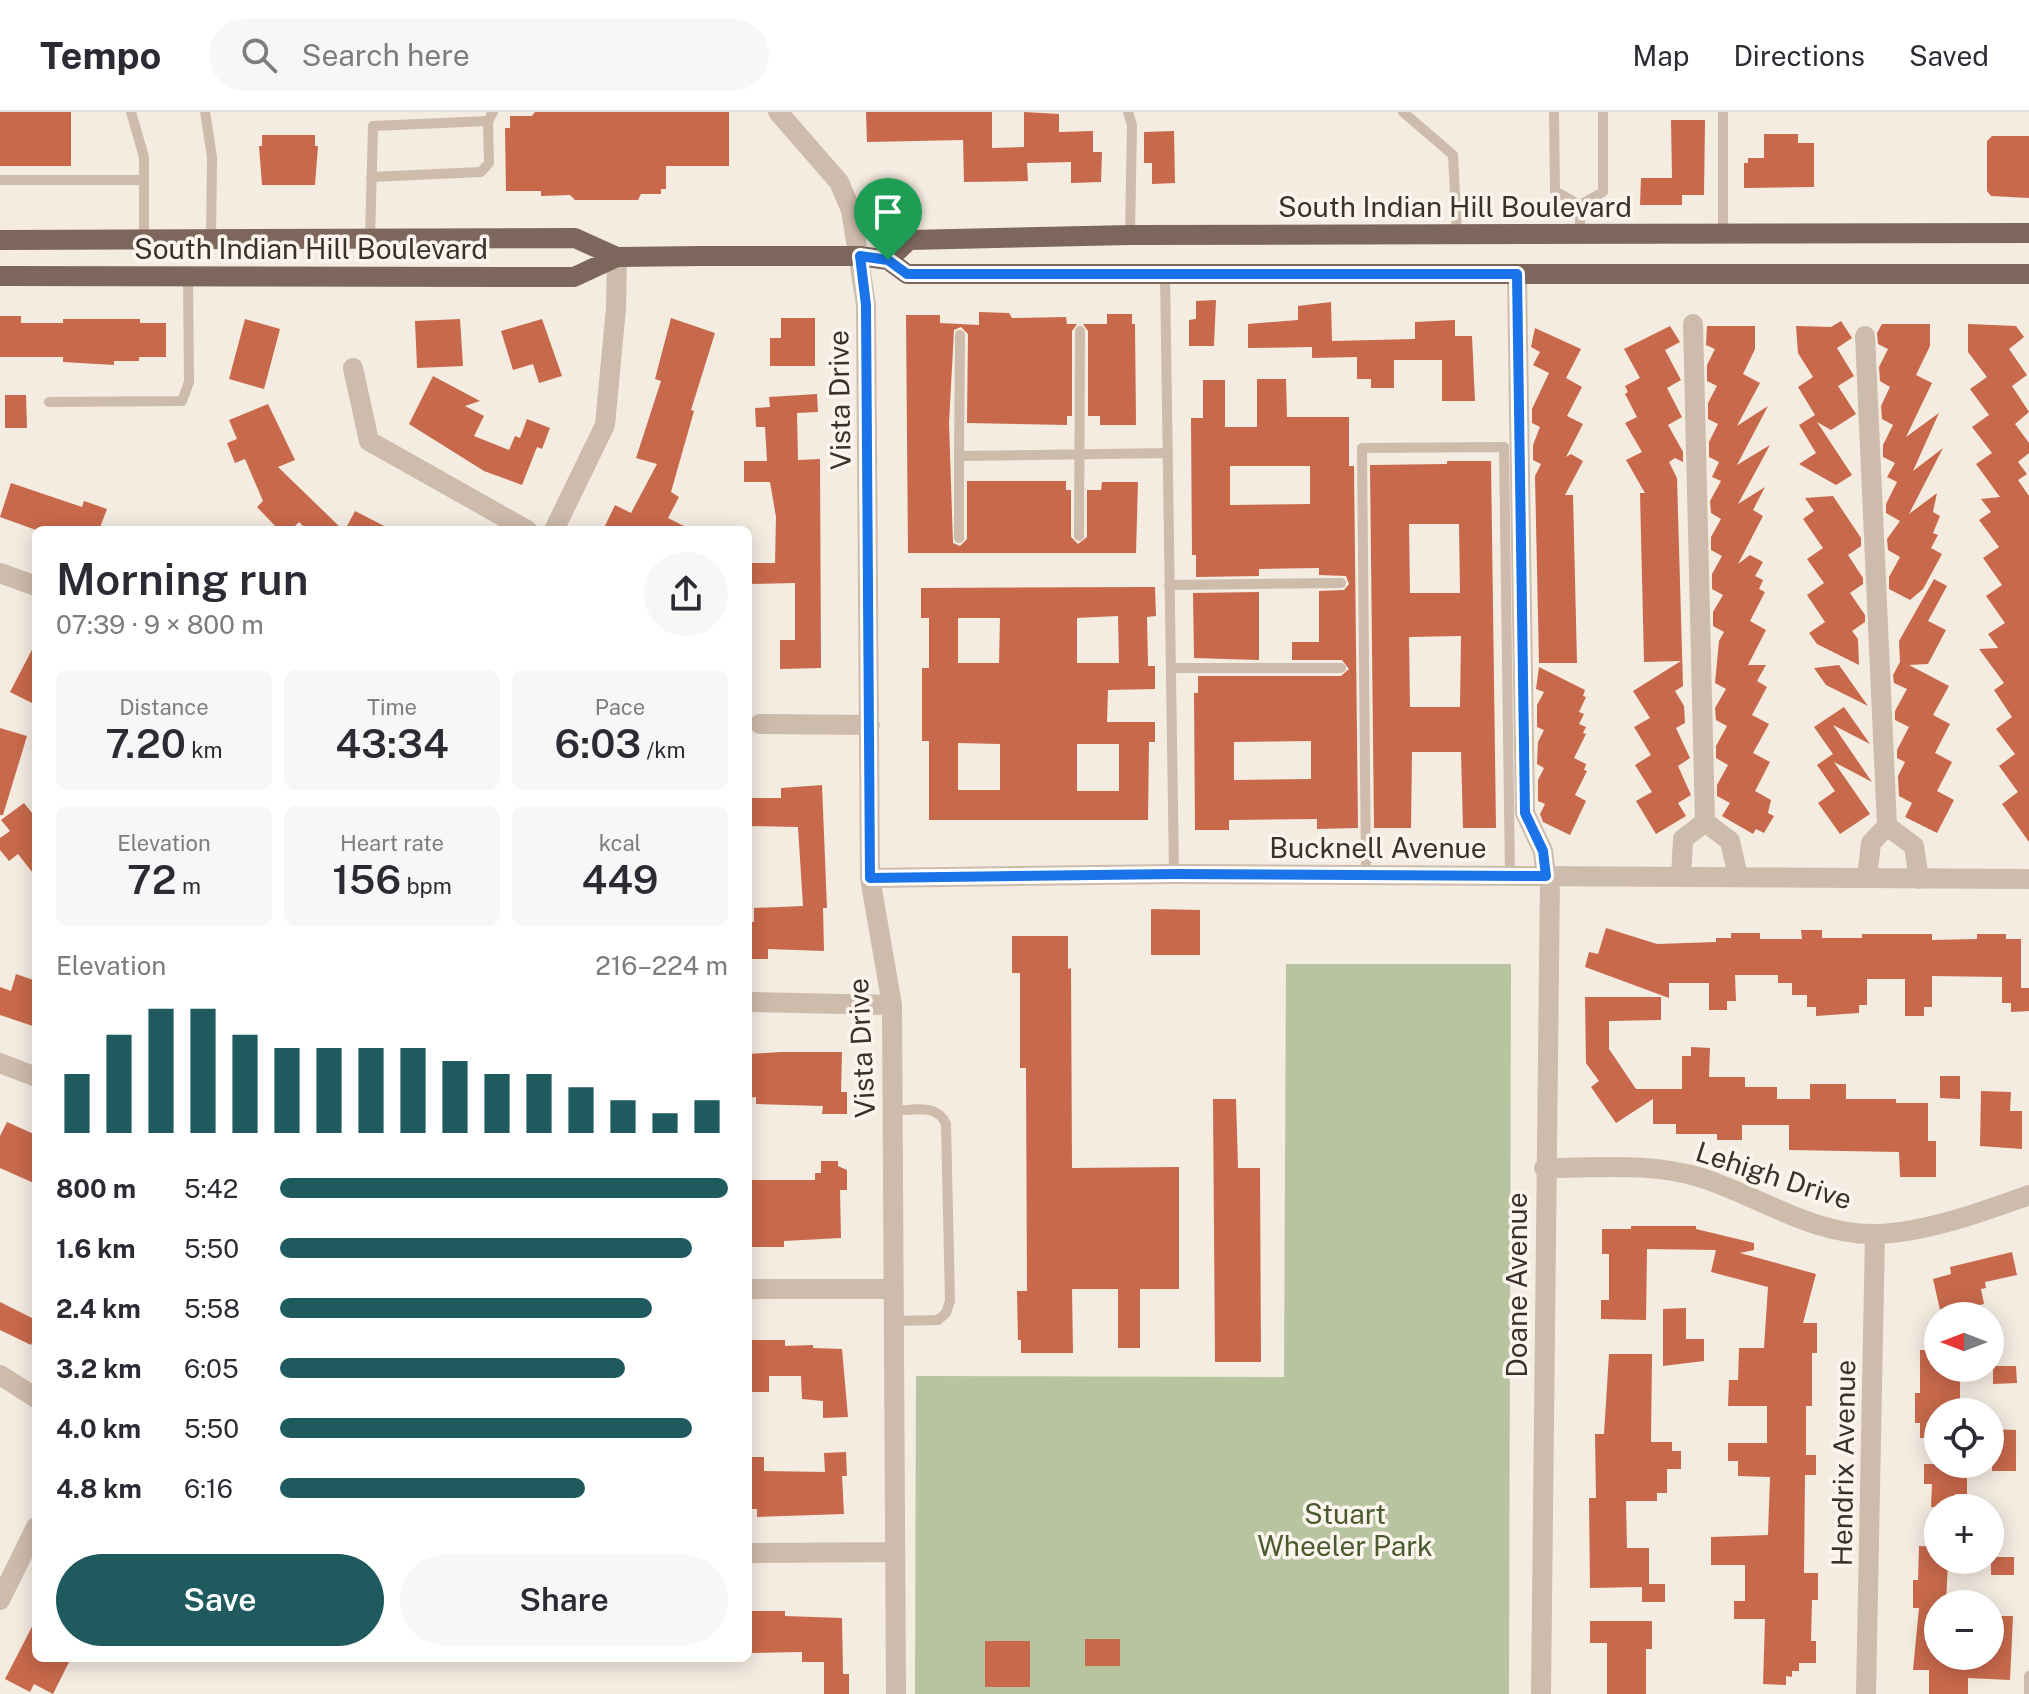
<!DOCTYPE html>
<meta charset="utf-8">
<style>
:root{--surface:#fff;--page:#f7f7f7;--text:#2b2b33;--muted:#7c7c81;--line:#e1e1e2;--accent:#1f5a5e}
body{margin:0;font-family:"Public Sans",sans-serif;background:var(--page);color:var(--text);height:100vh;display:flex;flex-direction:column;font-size:30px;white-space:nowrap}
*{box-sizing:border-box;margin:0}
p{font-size:26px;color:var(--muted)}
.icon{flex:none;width:44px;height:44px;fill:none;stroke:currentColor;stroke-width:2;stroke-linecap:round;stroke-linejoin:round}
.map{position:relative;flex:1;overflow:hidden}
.panel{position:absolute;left:32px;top:414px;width:720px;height:1136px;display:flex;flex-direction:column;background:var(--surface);border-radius:12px;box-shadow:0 4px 20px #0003}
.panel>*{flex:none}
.needle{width:52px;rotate:270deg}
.buttons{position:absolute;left:1924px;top:1190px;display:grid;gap:16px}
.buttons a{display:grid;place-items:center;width:80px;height:80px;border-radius:50%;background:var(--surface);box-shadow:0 4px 20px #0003;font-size:40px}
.pin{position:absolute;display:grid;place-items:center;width:68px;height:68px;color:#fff;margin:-82px -34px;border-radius:50% 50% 50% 0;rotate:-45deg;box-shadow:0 0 8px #0007}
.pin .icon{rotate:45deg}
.round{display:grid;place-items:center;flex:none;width:84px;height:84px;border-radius:42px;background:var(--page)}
.head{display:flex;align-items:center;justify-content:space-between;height:136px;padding:0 24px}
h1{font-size:44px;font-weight:600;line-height:60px}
.metrics{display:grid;grid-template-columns:repeat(3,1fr);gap:12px;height:136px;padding:8px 24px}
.metrics div{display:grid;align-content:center;border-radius:12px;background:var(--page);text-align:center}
.metrics b{font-size:40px;font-weight:600}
.metrics small{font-size:22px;font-weight:400}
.metrics p{font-size:22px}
.chart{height:224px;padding:16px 24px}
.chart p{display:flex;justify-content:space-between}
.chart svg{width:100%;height:144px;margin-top:8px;stroke:var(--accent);stroke-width:6}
.action{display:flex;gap:16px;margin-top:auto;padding:16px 24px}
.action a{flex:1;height:92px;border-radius:48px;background:var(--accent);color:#fff;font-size:32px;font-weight:600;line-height:92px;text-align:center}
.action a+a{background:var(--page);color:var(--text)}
ul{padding:0 24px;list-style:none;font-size:26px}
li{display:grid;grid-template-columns:128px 96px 1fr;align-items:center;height:60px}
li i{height:20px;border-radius:10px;background:var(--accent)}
header{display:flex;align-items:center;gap:48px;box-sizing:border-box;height:112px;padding:0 40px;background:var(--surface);border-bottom:2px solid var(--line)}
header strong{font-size:38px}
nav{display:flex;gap:44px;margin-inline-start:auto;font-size:28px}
.search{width:560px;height:72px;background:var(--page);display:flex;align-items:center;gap:20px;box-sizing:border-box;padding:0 28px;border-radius:44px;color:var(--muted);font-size:30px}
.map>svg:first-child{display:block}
.green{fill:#b8c4a0}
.building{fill:#c8694b;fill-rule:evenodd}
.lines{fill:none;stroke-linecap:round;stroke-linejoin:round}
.service{stroke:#cdbbac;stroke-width:10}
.minor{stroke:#cdbbac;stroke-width:20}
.primary{stroke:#7d675c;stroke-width:20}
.route-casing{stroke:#fff;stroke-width:16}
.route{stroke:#1a73e8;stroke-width:10}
.labels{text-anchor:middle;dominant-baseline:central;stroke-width:7;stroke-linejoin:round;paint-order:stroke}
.street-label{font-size:28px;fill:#3b302b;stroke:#fbf5ee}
.park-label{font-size:28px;fill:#4a5a2e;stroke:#fbf5ee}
</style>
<header>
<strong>Tempo</strong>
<div class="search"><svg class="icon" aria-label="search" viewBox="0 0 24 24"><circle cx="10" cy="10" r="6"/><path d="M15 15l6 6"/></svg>Search here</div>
<nav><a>Map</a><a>Directions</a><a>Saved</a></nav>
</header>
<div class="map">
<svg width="2029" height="1582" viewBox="0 0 2029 1582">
<rect width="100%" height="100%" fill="#f4ebe1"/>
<!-- green -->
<path class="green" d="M1286,852H1511L1509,1582H915L916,1264L1284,1265Z"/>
<!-- building -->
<path class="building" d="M0,0H71V54H0Z
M535,0H729V54H666V77H661V82H641L638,88H575L570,83L541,84V79H506L505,16H510V4H532Z
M866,0H992V36L1024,35V0L1059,2V20L1093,19V40H1102L1101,70L1071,71V50L1027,51L1028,69L964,70L963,28L867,30Z
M1671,8H1705L1704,83H1682V93H1640L1641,66H1672Z
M1174,19L1175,71L1152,72V51H1144V20Z
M1764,22H1798V31H1814V75L1744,76V51H1748V46H1764Z
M262,23H315V34H318L315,73H262L259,34H262Z
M1992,24H2029V86L1991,84L1987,79V29Z
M1216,188L1214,234H1189V208L1196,207V189Z
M1331,190L1332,229L1415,227V210L1455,208V224H1472L1475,289H1442V248H1394V276H1371V267H1357V245L1312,246V235L1248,236V212L1298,208V194Z
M979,200L1009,201L1012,206L1066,205L1067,212H1077L1072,219V304H1067V313L967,311L968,222L961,215L954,218L949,311L953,431L960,434L967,427V369H1066V378H1071V425L1078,432L1087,425V378H1101L1102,370H1138L1136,441H908L906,203H940V211L979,213Z
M1107,202H1132V212H1135L1136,313H1100V304H1088V219L1083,212H1107Z
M0,204H21V211H63V207H140V211H166V245H139V249H114V253L63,250V245H0Z
M671,206L715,221L691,298L694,299L671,380L679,385L668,406L692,418H603L615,393L631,401L657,352L636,346L661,269L655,267Z
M781,206H815V254H770V226H781Z
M245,207L280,217L264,277L229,267Z
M460,207L463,254L417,256L415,209Z
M542,207L562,264L539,271L533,252L513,258L501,219Z
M1841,209L1852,226L1837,236L1854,264L1838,274L1856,302L1831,318L1817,310L1852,363L1836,373L1799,352L1816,341L1799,313L1815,303L1798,275L1813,265L1798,241L1796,214L1831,215Z
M1882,212H1930V234L1916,263L1932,271L1906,325L1939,301L1913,359L1943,336L1909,402L1937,381L1933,400L1940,404L1933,421L1938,423L1931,436L1942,442L1923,477L1910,488L1889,477V465L1900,445L1888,438L1887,427L1900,409L1886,401V392L1897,370L1887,365L1895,351L1883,345V333L1893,313L1882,307L1881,294L1890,275L1880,269L1879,255L1888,237L1878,232L1877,221Z
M1968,212L2016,214L2024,225L2009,237L2027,263L2012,274L2029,300L2015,312L2029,331V341L2018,350L2027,362L2018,368L2029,384V730L2002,692L2018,680L1999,654L2015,642L1996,617L2012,605L1994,578L2004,571L1979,537L1998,536L1988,522L2005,511L1986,484L2002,473L1983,446L1999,435L1979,408L1991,400L1981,387L2000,385L1976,352L1992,341L1972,315L1989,303L1970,277L1987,265L1968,240Z
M1670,214L1680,230L1665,238L1681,268L1667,276L1682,305L1668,313L1683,340V350L1675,346L1669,350L1677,366L1683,574L1675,579L1684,594L1685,611L1676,616L1690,646L1678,654L1691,683L1678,691L1686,704L1656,722L1636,689L1652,680L1635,653L1651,643L1634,615L1650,606L1633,579L1681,549L1644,550L1640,381H1645L1626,348L1642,340L1625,311L1637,305L1625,282L1628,280L1625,274L1640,266L1624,237Z
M1707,214H1755V237L1743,262L1760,271L1737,314L1768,294L1737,353L1770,333L1738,392L1765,375L1753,398L1763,404L1738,452L1750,443L1763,450L1755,464L1763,468L1759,477L1765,480L1750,509L1766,518L1748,553H1766L1757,569L1767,575L1752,603L1769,612L1753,641L1770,650L1755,679L1771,688L1768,701L1774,704L1764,721L1756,717L1753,722L1722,704L1730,691L1717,684V673L1728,653L1716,646V634L1727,614L1716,608L1715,596L1726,577L1715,571L1719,529L1724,520L1713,514V500L1723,483L1712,477V462L1722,444L1711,438V425L1721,407L1711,401L1710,389L1721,369L1712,365L1719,350L1709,345V330L1718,312L1708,307V291L1717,274L1707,269V253L1715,237L1706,233Z
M1535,216L1581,237L1566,266L1582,275L1567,304L1583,312L1566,345L1571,342L1583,349L1565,383H1573L1577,551H1539L1535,364L1541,352L1533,348V333L1540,315L1532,311V297L1549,261L1533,253L1540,240L1531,235Z
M433,264L480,289L465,294L484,304L474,324L509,338L515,324L520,326L527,307L550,316L542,337L537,335L522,373L484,359L409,312Z
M1257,267H1286L1287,305H1349V354H1354L1358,716L1317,717V707L1229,708V718H1195L1194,581H1198V564H1341L1349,557L1342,548H1292V530H1319V479L1344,478L1349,472L1346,464L1319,463V456L1259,457V464L1196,465V443H1192L1191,306H1203V268H1225V315H1257ZM1230,354H1310V392L1230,393ZM1311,629V667L1234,668V630Z
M817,282L818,300L797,301L798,348L820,347L821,556L780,557V528H795V471L748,472V451H775L776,405L770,370H744V349H767L765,315H756L755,296L770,295L769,285Z
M5,283H26L27,316H5Z
M268,292L295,348L278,355L343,418H307L299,410L291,418H279L257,395L263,389L245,347L235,351L227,331L237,327L229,308Z
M1447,349H1491L1496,716H1463L1461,640H1412L1411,716H1374L1370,353L1447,352ZM1409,412H1459L1460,481H1410ZM1461,524L1460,595H1410L1409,525Z
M11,371L82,395L84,389L107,397L99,418H36L0,405Z
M1833,384L1861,426V434L1848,443L1863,466V472L1850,481L1865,503V510L1852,519L1858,527L1859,553L1817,532L1809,521L1825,510L1807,483L1824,471L1807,447L1823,436L1803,407L1814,399L1805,386Z
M355,399L392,418H345Z
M1934,467L1947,474L1928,509L1946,518L1928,552L1909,553L1949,574L1933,603L1950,612L1935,641L1952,650L1937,679L1954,688L1937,721L1905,705L1912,691L1899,684L1898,664L1905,650L1897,646V638L1909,615L1895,608V599L1907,577L1894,571L1893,563L1900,550L1899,529Z
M1155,475L1156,504L1147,505L1148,554H1155V577L1108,578L1107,610H1155V630H1149L1148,708H929V629H922V556H929V506H921V476ZM1118,504L1119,551H1077V506ZM958,506H1000L999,551H958ZM958,631L1000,632V678H958ZM1077,632H1119V679H1077Z
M1259,480V548L1194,546L1193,481Z
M36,530V593L10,580Z
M1839,553L1868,594L1826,573L1814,556Z
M1539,555L1585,578L1583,584L1586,585L1579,600L1584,602L1579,612L1586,615L1583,621L1586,622L1574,646L1586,652L1584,658L1587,659L1575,683L1586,689L1570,723L1543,710L1540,702L1545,692L1538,689V668L1544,656L1537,652L1538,630L1544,618L1537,615V593L1544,580L1536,577Z
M1844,595L1870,632L1833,613L1872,670L1834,650L1870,702L1840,722L1818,691L1835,679L1817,653L1833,642L1814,615Z
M0,616L27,624L3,703H0Z
M822,673L827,796H823L824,839L768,837V847H748V810H754V796L803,794L798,715L748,714V686H781V676Z
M24,691L36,706V765L18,742L9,749L0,738V726L10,719L1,708Z
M1151,797L1200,798V843H1151Z
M1606,816L1657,832L1716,830V826H1731V821H1760V827H1802L1801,818H1822V826H1862V822H1932V828L1977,827V822H2006V827H2021V876H2029V899L2011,900V891H2002V865L1932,864V895H1924V904H1905V867H1867V893H1859V901L1816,904V895H1807V883H1792V871H1778V863H1735L1736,889H1727V898H1709V871H1669V886L1585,855L1589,840L1598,842Z
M1012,824H1068V857L1071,856L1072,1056L1179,1055V1177H1140V1236H1118V1177H1072L1073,1241H1021V1228H1018L1017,1179H1027L1026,956H1020V861H1012Z
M16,862L36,869V915L0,903V875L11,879Z
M1585,885H1661V908L1609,909V937L1636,977H1682V944H1691V935L1710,936L1709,965H1745V975H1777V987H1810V972H1846V987H1896V991H1928V1029H1936V1065H1900L1899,1040L1789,1038V1013H1742V1028H1717V1022H1676V1012H1653V987L1616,1011L1591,975L1599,969L1586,951Z
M780,940H842L841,980H847V1002H822L823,994L756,992V985L748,986V942Z
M1940,964H1960V987L1940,986Z
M1981,979L2011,980L2010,999H2022V1037L1980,1034Z
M1213,987H1236L1238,1056H1260L1261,1250H1215Z
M7,1010L36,1023V1072L0,1056V1024Z
M821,1049H838V1054L847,1058V1078H840L841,1126L784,1129V1135H748V1068H815V1061H821Z
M1631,1114H1696V1117L1754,1131V1138L1740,1141L1816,1162L1803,1211H1817V1241H1812V1294H1806V1343H1816V1363H1805L1804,1461H1818V1488H1812L1811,1529H1816V1551H1799V1559H1792V1565L1786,1564V1573L1763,1572L1765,1507H1734V1489H1745V1453H1711V1425L1768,1423L1770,1365L1738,1364V1349H1728V1331H1767V1294H1728L1729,1268H1738L1739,1236H1764L1768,1175L1711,1160L1716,1138L1647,1137L1646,1208L1601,1207V1188H1609V1142H1602V1117H1631Z
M2012,1140L2017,1163L1985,1170L1986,1176L1981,1177L1984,1192L1941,1202L1933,1167L1951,1162L1950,1155Z
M0,1190L36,1208V1222L31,1233L0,1218Z
M1686,1196V1227H1704V1249L1663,1254V1197Z
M748,1228H785V1234L813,1233V1236L842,1237L848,1305L823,1306V1289L802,1287L801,1264H769V1280H748Z
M1920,1238H1938V1256H1960V1296L1938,1300V1326H1920V1311H1915V1281H1920Z
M1609,1242H1652L1651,1330H1672V1339H1681V1357H1667V1381H1657V1389H1626L1627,1436H1649V1472H1665V1490H1642V1475L1590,1476L1589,1386H1596L1595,1322H1604Z
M1993,1254H2016L2017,1271L1993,1272Z
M1992,1317L2016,1318V1359H1992Z
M846,1340L847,1364H842L844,1402L757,1405V1397H748V1345H764V1359L825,1360L824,1341Z
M1924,1352H1967V1382H1955V1396L1931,1395L1932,1372H1924Z
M1919,1434L1938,1435V1448H1948L1946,1492H1938V1544L1990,1545V1504H2013L2010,1568L1968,1566V1582H1929V1558H1913L1919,1496H1913V1468H1918Z
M1991,1445H2014V1463H1991Z
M748,1499H785V1504L842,1506L843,1562H849V1582H824V1550H802V1540L748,1541Z
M36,1507V1546H71L53,1582L34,1572L30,1580L5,1567Z
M1590,1509H1652V1537H1646V1582H1607V1531H1590Z
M1085,1527H1120V1554H1085Z
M985,1529H1030V1575H985Z"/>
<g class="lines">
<!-- service -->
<path class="service" d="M131,0L144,45V128
M205,0L212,45L211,128
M1128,0L1132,13L1130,123
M1403,0L1453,43L1457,122
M1554,0L1555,79L1580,93
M371,65L481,60L489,51L488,9
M0,68H144
M1580,93L1603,80V0
M1723,121V0
M1580,122V93
M370,127L373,14L488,9L493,0
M1165,162L1174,762
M960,223L959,344L1168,341
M49,290L182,289L189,270L188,164
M1079,424L1080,219
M959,426V344
M1169,473L1341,471
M1171,556H1341
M1366,763L1362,336L1504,335L1510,764
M893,999C913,998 937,991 946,1012L950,1189L946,1201L938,1208L894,1209
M2029,1582V1564"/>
<!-- minor -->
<path class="minor" d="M778,0L839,70L851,98L866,193L870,766L892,893L896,1582
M1517,162L1525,701L1543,739L1546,764
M1693,212L1705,710
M1865,224L1887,714L1871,731L1867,766
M353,256L369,329L527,418
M554,418L605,313L616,196L617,145
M0,461L36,474
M760,612L870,613
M1705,710L1730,729L1738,765
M1887,714L1914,734L1919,767
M1681,765L1683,727L1705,710
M870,766L1174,762L2029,767
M748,890L892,893
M0,951L36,965
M1544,1056C1596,1056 1652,1050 1702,1066C1758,1084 1815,1124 1876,1122C1927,1120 1982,1100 2029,1083
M748,1177H894
M0,1263L36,1286
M748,1441L893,1440
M0,1488L36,1415
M1541,1582L1550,764
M1866,1582L1875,1122"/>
<!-- primary -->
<path class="primary" d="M0,128L575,126L617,145
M888,148L909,128L1130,123L2029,121
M0,164L574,165L617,145L702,144H860L888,148L907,162H2029"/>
</g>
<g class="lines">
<!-- route casing -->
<g class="route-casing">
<path id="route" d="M860,144L888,148L907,162H1517L1525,701L1543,739L1546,764L1174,762L870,766L866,193Z"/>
</g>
<!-- route -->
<use href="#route" class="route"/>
</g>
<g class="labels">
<!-- street labels -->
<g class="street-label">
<text x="1455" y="94">South Indian Hill Boulevard</text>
<text x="311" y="136">South Indian Hill Boulevard</text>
<text transform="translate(839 288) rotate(-91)">Vista Drive</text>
<text x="1378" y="735">Bucknell Avenue</text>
<text transform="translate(861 936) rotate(-93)">Vista Drive</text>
<text transform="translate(1774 1063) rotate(18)">Lehigh Drive</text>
<text transform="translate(1516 1173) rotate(-90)">Doane Avenue</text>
<text transform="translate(1843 1351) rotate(-89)">Hendrix Avenue</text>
</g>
<!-- park labels -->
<g class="park-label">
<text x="1345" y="1401">Stuart<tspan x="1345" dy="32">Wheeler Park</tspan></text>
</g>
</g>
</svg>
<div class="buttons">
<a><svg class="needle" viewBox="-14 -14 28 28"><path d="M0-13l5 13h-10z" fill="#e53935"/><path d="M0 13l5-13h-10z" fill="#7c7c81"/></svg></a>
<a><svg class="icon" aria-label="locate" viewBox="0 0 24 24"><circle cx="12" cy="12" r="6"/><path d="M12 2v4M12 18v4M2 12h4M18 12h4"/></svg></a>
<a>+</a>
<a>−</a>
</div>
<div class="pin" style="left:888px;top:148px;background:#1e9e55"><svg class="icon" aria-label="arrive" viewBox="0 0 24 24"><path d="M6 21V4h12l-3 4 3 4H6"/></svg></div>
<section class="panel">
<div class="head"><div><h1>Morning run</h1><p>07:39 · 9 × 800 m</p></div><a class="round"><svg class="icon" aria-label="share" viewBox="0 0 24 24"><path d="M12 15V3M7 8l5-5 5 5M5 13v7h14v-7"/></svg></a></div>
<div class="metrics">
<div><p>Distance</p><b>7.20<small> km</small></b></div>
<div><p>Time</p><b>43:34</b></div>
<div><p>Pace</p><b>6:03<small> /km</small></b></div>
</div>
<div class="metrics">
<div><p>Elevation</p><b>72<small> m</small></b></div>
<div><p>Heart rate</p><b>156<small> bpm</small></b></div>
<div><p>kcal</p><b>449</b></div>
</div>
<div class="chart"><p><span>Elevation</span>216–224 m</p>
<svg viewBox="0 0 160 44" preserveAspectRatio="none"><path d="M5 44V26M15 44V14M25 44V6M35 44V6M45 44V14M55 44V18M65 44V18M75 44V18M85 44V18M95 44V22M105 44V26M115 44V26M125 44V30M135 44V34M145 44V38M155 44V34"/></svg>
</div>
<ul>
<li><b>800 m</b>5:42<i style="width:100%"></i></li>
<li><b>1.6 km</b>5:50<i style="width:92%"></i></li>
<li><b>2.4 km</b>5:58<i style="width:83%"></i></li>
<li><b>3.2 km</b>6:05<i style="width:77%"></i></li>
<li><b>4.0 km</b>5:50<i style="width:92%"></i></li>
<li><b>4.8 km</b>6:16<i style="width:68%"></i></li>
</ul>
<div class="action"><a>Save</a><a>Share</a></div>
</section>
</div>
